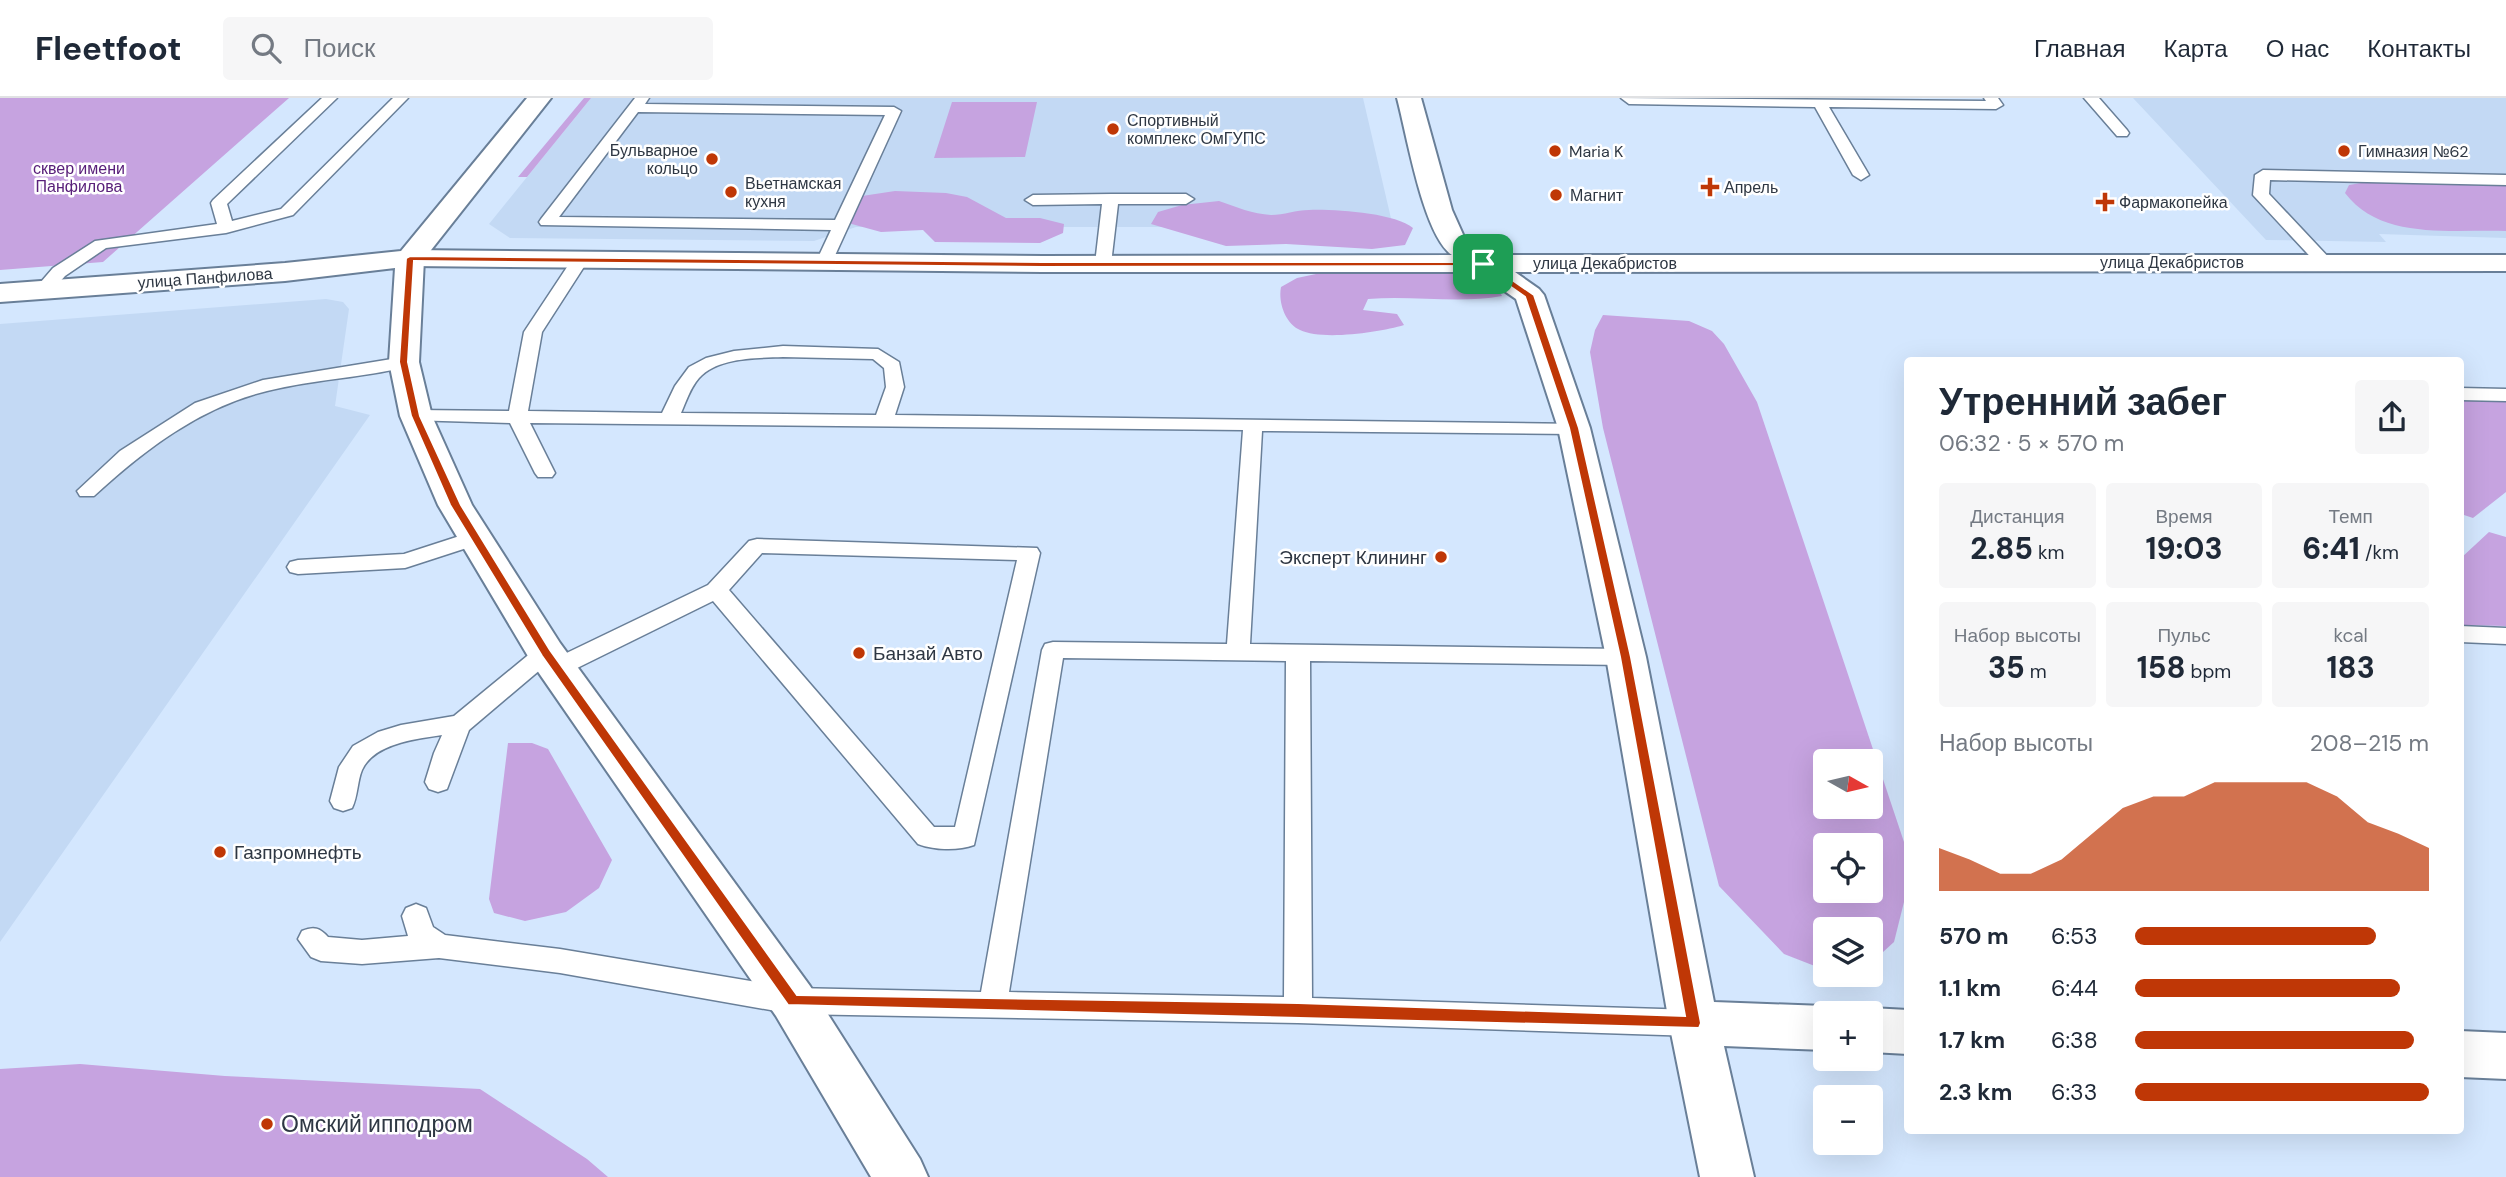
<!DOCTYPE html>
<html lang="ru">
<meta charset="utf-8">
<style>
:root{--surface:#fff;--page:#f6f6f7;--text:#1f2937;--muted:#747a83;--line:#e0e1e3;--accent:#bf3706}
body{margin:0;font-family:"DM Sans",sans-serif;background:var(--page);color:var(--text);height:100vh;display:flex;flex-direction:column;font-size:26px;white-space:nowrap}
*{box-sizing:border-box;margin:0}
p{font-size:23px;color:var(--muted)}
.icon{flex:none;width:38px;height:38px;fill:none;stroke:currentColor;stroke-width:2;stroke-linecap:round;stroke-linejoin:round}
.map{position:relative;flex:1;overflow:hidden}
.side{position:absolute;left:1904px;top:259px;width:560px;height:777px;display:flex;flex-direction:column;background:var(--surface);border-radius:7px;box-shadow:0 7px 28px #0002}
.side>*{flex:none}
.needle{width:46px;rotate:98deg}
.fabs{position:absolute;left:1813px;top:651px;display:grid;gap:14px}
.fabs a{display:grid;place-items:center;width:70px;height:70px;border-radius:7px;background:var(--surface);box-shadow:0 7px 28px #0002;font-size:35px}
.pin{position:absolute;display:grid;place-items:center;width:60px;height:60px;color:#fff;margin:-30px;border-radius:14px;box-shadow:0 4px 10px #0006}
.round{display:grid;place-items:center;flex:none;width:74px;height:74px;border-radius:7px;background:var(--page)}
.head{display:flex;align-items:center;justify-content:space-between;height:119px;padding:0 35px}
h1{font-size:38px;font-weight:800;line-height:52px}
.figures{display:grid;grid-template-columns:repeat(3,1fr);gap:10px;height:119px;padding:7px 35px}
.figures div{display:grid;align-content:center;border-radius:7px;background:var(--page);text-align:center}
.figures b{font-size:30px;font-weight:800}
.figures small{font-size:19px;font-weight:400}
.figures p{font-size:19px}
.chart{height:196px;padding:14px 35px}
.chart p{display:flex;justify-content:space-between}
.chart svg{width:100%;height:126px;margin-top:7px;fill:var(--accent);opacity:.7}
ul{padding:0 35px;list-style:none;font-size:23px}
li{display:grid;grid-template-columns:112px 84px 1fr;align-items:center;height:52px}
li i{height:18px;border-radius:9px;background:var(--accent)}
header{display:flex;align-items:center;gap:42px;box-sizing:border-box;height:98px;padding:0 35px;background:var(--surface);border-bottom:2px solid var(--line)}
header strong{font-size:33px}
nav{display:flex;gap:38px;margin-inline-start:auto;font-size:24px}
.search{width:490px;height:63px;background:var(--page);display:flex;align-items:center;gap:18px;box-sizing:border-box;padding:0 24px;border-radius:7px;color:var(--muted);font-size:26px}
.map>svg:first-child{display:block}
.built{fill:#c3d9f4}
.green{fill:#c6a3e0;fill-rule:evenodd}
.lines{fill:none;stroke-linecap:round;stroke-linejoin:round}
.service-casing{stroke:#697f98;stroke-width:3}
.minor-casing{stroke:#697f98;stroke-width:4}
.secondary-casing{stroke:#697f98;stroke-width:4}
.service{fill:#fff;fill-rule:evenodd}
.minor{fill:#fff;fill-rule:evenodd}
.secondary{fill:#fff;fill-rule:evenodd}
.route{fill:#bf3706;stroke:#fff;stroke-width:2;fill-rule:evenodd}
.poi-dot{fill:#bf3706;stroke:#fff;stroke-width:2.5}
.labels{text-anchor:middle;dominant-baseline:central;stroke-width:5;stroke-linejoin:round;paint-order:stroke}
.far-poi-label{font-size:16px;fill:#2e3743;stroke:#fff;text-anchor:start}
.far-park-label{font-size:16px;fill:#59207a;stroke:#fff}
.far-street-label{font-size:16px;fill:#2e3743;stroke:#fff}
.poi-label{font-size:19px;fill:#2e3743;stroke:#fff;text-anchor:start}
.near-poi-label{font-size:23px;fill:#2e3743;stroke:#fff;text-anchor:start}
</style>
<header>
<strong>Fleetfoot</strong>
<div class="search"><svg class="icon" aria-label="search" viewBox="0 0 24 24"><circle cx="10" cy="10" r="6"/><path d="M15 15l6 6"/></svg>Поиск</div>
<nav><a>Главная</a><a>Карта</a><a>О нас</a><a>Контакты</a></nav>
</header>
<div class="map">
<svg width="2506" height="1079" viewBox="0 0 2506 1079">
<rect width="100%" height="100%" fill="#d4e7fe"/>
<!-- built -->
<path class="built" d="M591,0H1363L1393,129H856L814,143L510,140L489,126Z
M2133,0H2506V140L2379,136L2386,144L2266,142Z
M326,201L343,204L349,211L335,308L370,317L0,844V226Z"/>
<!-- green -->
<path class="green" d="M0,0H289L103,164L0,172Z
M584,0H591L527,79H518Z
M952,4H1037L1025,59L934,60Z
M2367,84L2506,88V133C2453,131 2381,143 2345,95L2349,87Z
M895,93L946,95L967,99L1006,120H1040L1064,126L1063,135L1040,145L935,144L923,132L881,134L848,125L862,98Z
M1219,103C1236,109 1253,116 1271,117C1284,117 1296,112 1309,112C1334,111 1395,115 1413,130L1405,147L1372,151L1286,146L1226,148L1151,126L1158,114L1182,107Z
M1335,172H1460L1495,185L1502,198C1458,206 1412,197 1368,201L1363,212L1397,216L1404,227C1381,234 1322,243 1300,232C1285,225 1278,204 1281,189L1297,180Z
M1603,217L1689,223L1712,233L1724,246L1757,304L1907,753V792L1894,844L1871,865V831H1825V872L1784,856L1719,788L1603,330L1590,254L1595,232ZM1825,663H1871V709H1825ZM1825,747H1871V793H1825Z
M2460,301L2506,302V394L2473,420L2461,416Z
M2489,434L2506,439V528L2461,527V460Z
M508,645H532L548,651L612,762L599,790L566,814L525,823L494,815L489,801Z
M80,966L225,978L480,991L587,1061L608,1079H0V971Z"/>
<g class="lines">
<!-- service casing -->
<g class="service-casing">
<path id="service" d="M322,0H337L227,106L232,123L281,111L393,0H408L293,117L226,135L106,150L65,178L49,196L43,197L34,192L53,170L95,143L217,126L211,105L213,102Z
M635,0H649L645,6L894,9L901,13L832,164L824,169L816,164L831,132L541,127L539,124L541,121ZM638,14L885,17L835,122L559,119Z
M1621,0L1986,3L1984,0H1998L2003,7L1996,11L1829,9L1869,77L1861,82L1853,77L1815,9L1629,6Z
M2084,0H2099L2127,32L2129,35L2127,38H2117Z
M2263,72L2506,77V87L2270,82L2269,96L2333,164L2325,169L2319,168L2253,97L2255,77Z
M1111,96H1186L1194,101L1186,106H1118L1111,166L1103,171L1095,166L1102,106L1033,107L1025,102L1033,97Z
M581,156L589,161L542,234L528,313L662,315L675,288L689,269L706,260L734,253L783,248L878,251L899,264L904,289L895,317L1581,326L1584,330L1574,336L1262,333L1250,546L1626,551L1634,553L1638,559L1634,565L1626,567L1310,563L1312,900L1694,912L1704,916L1709,925L1704,934L1694,938L1298,925L793,916L560,875L439,860L362,866L321,863L311,859L298,841L302,833C314,828 320,830 328,839L362,842L408,838L402,818L406,810L416,806L426,810L433,829L445,837L560,851L793,890L981,894L1042,552L1045,546L1053,544L1227,546L1243,332L530,325L555,375L552,379H538L535,375L510,325L409,322L406,318L409,314L416,312L509,313L524,234L575,157ZM783,259L873,261L884,270L886,289L876,317L681,315C686,304 690,290 699,280C718,259 757,260 783,259ZM1063,560L1286,563L1284,899L1009,894Z
M404,259L413,264L410,268C364,280 314,281 267,293C200,309 144,352 94,398H80L77,393L120,353L195,305L263,282Z
M2460,290L2506,291V303L2460,302Z
M475,433L482,435L486,440L482,445L405,470L298,476L290,474L287,469L290,464L298,462L404,456Z
M757,441L1037,450L1040,455L974,747C958,753 934,752 918,746L713,503L565,576L557,578L549,576L545,570L547,566L469,632L447,691L438,694L429,691L425,684L434,655L442,637C417,641 374,645 362,672C357,684 358,698 352,710L343,713L334,710L330,703L339,669L353,648L378,634L401,627L454,618L538,549L546,547L554,549L558,555L552,562L708,487L749,443ZM762,455L1017,462L955,729H934L729,492Z
M2460,528L2506,530V546L2460,544Z"/>
</g>
<!-- minor casing -->
<g class="minor-casing">
<path id="minor" d="M1397,0H1421L1452,112L1465,141L1490,157H2506V173L1515,174L1539,191L1544,197L1590,330L1646,559L1714,904L1825,908L1843,915H1825V952L1724,948L1754,1079H1700L1669,925L1606,559L1558,330L1516,201L1477,174H1043L410,168L400,166L396,160L400,154L410,152L1043,158L1452,157C1423,137 1407,37 1397,0Z
M1871,910L1908,912V956L1871,954V915H1856Z
M2460,933L2506,935V981L2460,979Z"/>
</g>
<!-- secondary casing -->
<g class="secondary-casing">
<path id="secondary" d="M527,0H551L424,161L419,264L432,318L472,407L560,545L810,888L920,1061L928,1079H871L776,918L532,565L438,407L400,318L389,264L395,170L285,183L0,204V186L285,165L401,153Z"/>
</g>
<!-- service -->
<use href="#service" class="service"/>
<!-- minor -->
<use href="#minor" class="minor"/>
<!-- secondary -->
<use href="#secondary" class="secondary"/>
</g>
<!-- route -->
<path class="route" d="M410,158L1043,164H1486L1534,197L1579,330L1631,559L1701,925L1699,930L788,907L542,558L450,407L411,318L399,264L406,160ZM414,163L1043,169L1481,168L1525,199L1569,330L1620,559L1685,918L1298,905L797,897L550,552L461,407L420,318L408,264Z"/>
<!-- markers -->
<g class="poi-dot">
<circle cx="1113" cy="31" r="7"/>
<circle cx="1555" cy="53" r="7"/>
<circle cx="2344" cy="53" r="7"/>
<circle cx="712" cy="61" r="7"/>
<path d="M1706.5 78.5h7v7h7v7h-7v7h-7v-7h-7v-7h7z"/>
<circle cx="731" cy="94" r="7"/>
<circle cx="1556" cy="97" r="7"/>
<path d="M2101.5 93.5h7v7h7v7h-7v7h-7v-7h-7v-7h7z"/>
<circle cx="1441" cy="459" r="7"/>
<circle cx="859" cy="555" r="7"/>
<circle cx="220" cy="754" r="7"/>
<circle cx="267" cy="1026" r="7"/>
</g>
<g class="labels">
<!-- far-poi labels -->
<g class="far-poi-label">
<text x="1127" y="22">Спортивный<tspan x="1127" dy="18">комплекс ОмГУПС</tspan></text>
<text x="698" y="52" text-anchor="end">Бульварное<tspan x="698" dy="18">кольцо</tspan></text>
<text x="1569" y="53">Maria K</text>
<text x="2358" y="53">Гимназия №62</text>
<text x="745" y="85">Вьетнамская<tspan x="745" dy="18">кухня</tspan></text>
<text x="1724" y="89">Апрель</text>
<text x="1570" y="97">Магнит</text>
<text x="2119" y="104">Фармакопейка</text>
</g>
<!-- far-park labels -->
<g class="far-park-label">
<text x="79" y="70">сквер имени<tspan x="79" dy="18">Панфилова</tspan></text>
</g>
<!-- far-street labels -->
<g class="far-street-label">
<text x="2172" y="164">улица Декабристов</text>
<text x="1605" y="165">улица Декабристов</text>
<text transform="translate(205 180) rotate(-4)">улица Панфилова</text>
</g>
<!-- poi labels -->
<g class="poi-label">
<text x="1427" y="459" text-anchor="end">Эксперт Клининг</text>
<text x="873" y="555">Банзай Авто</text>
<text x="234" y="754">Газпромнефть</text>
</g>
<!-- near-poi labels -->
<g class="near-poi-label">
<text x="281" y="1026">Омский ипподром</text>
</g>
</g>
</svg>
<div class="fabs">
<a><svg class="needle" viewBox="-14 -14 28 28"><path d="M0-13l5 13h-10z" fill="#e53935"/><path d="M0 13l5-13h-10z" fill="#747a83"/></svg></a>
<a><svg class="icon" aria-label="locate" viewBox="0 0 24 24"><circle cx="12" cy="12" r="6"/><path d="M12 2v4M12 18v4M2 12h4M18 12h4"/></svg></a>
<a><svg class="icon" aria-label="layers" viewBox="0 0 24 24"><path d="M12 4l9 5-9 5-9-5zM3 14l9 5 9-5"/></svg></a>
<a>+</a>
<a>−</a>
</div>
<div class="pin" style="left:1483px;top:166px;background:#1e9e55"><svg class="icon" aria-label="arrive" viewBox="0 0 24 24"><path d="M6 21V4h12l-3 4 3 4H6"/></svg></div>
<section class="side">
<div class="head"><div><h1>Утренний забег</h1><p>06:32 · 5 × 570 m</p></div><a class="round"><svg class="icon" aria-label="share" viewBox="0 0 24 24"><path d="M12 15V3M7 8l5-5 5 5M5 13v7h14v-7"/></svg></a></div>
<div class="figures">
<div><p>Дистанция</p><b>2.85<small> km</small></b></div>
<div><p>Время</p><b>19:03</b></div>
<div><p>Темп</p><b>6:41<small> /km</small></b></div>
</div>
<div class="figures">
<div><p>Набор высоты</p><b>35<small> m</small></b></div>
<div><p>Пульс</p><b>158<small> bpm</small></b></div>
<div><p>kcal</p><b>183</b></div>
</div>
<div class="chart"><p><span>Набор высоты</span>208–215 m</p>
<svg viewBox="0 0 160 44" preserveAspectRatio="none"><path d="M0 44V29L10 33L20 38L30 38L40 33L50 24L60 15L70 11L80 11L90 6L100 6L110 6L120 6L130 11L140 20L150 24L160 29V44z"/></svg>
</div>
<ul>
<li><b>570 m</b>6:53<i style="width:82%"></i></li>
<li><b>1.1 km</b>6:44<i style="width:90%"></i></li>
<li><b>1.7 km</b>6:38<i style="width:95%"></i></li>
<li><b>2.3 km</b>6:33<i style="width:100%"></i></li>
</ul>
</section>
</div>
